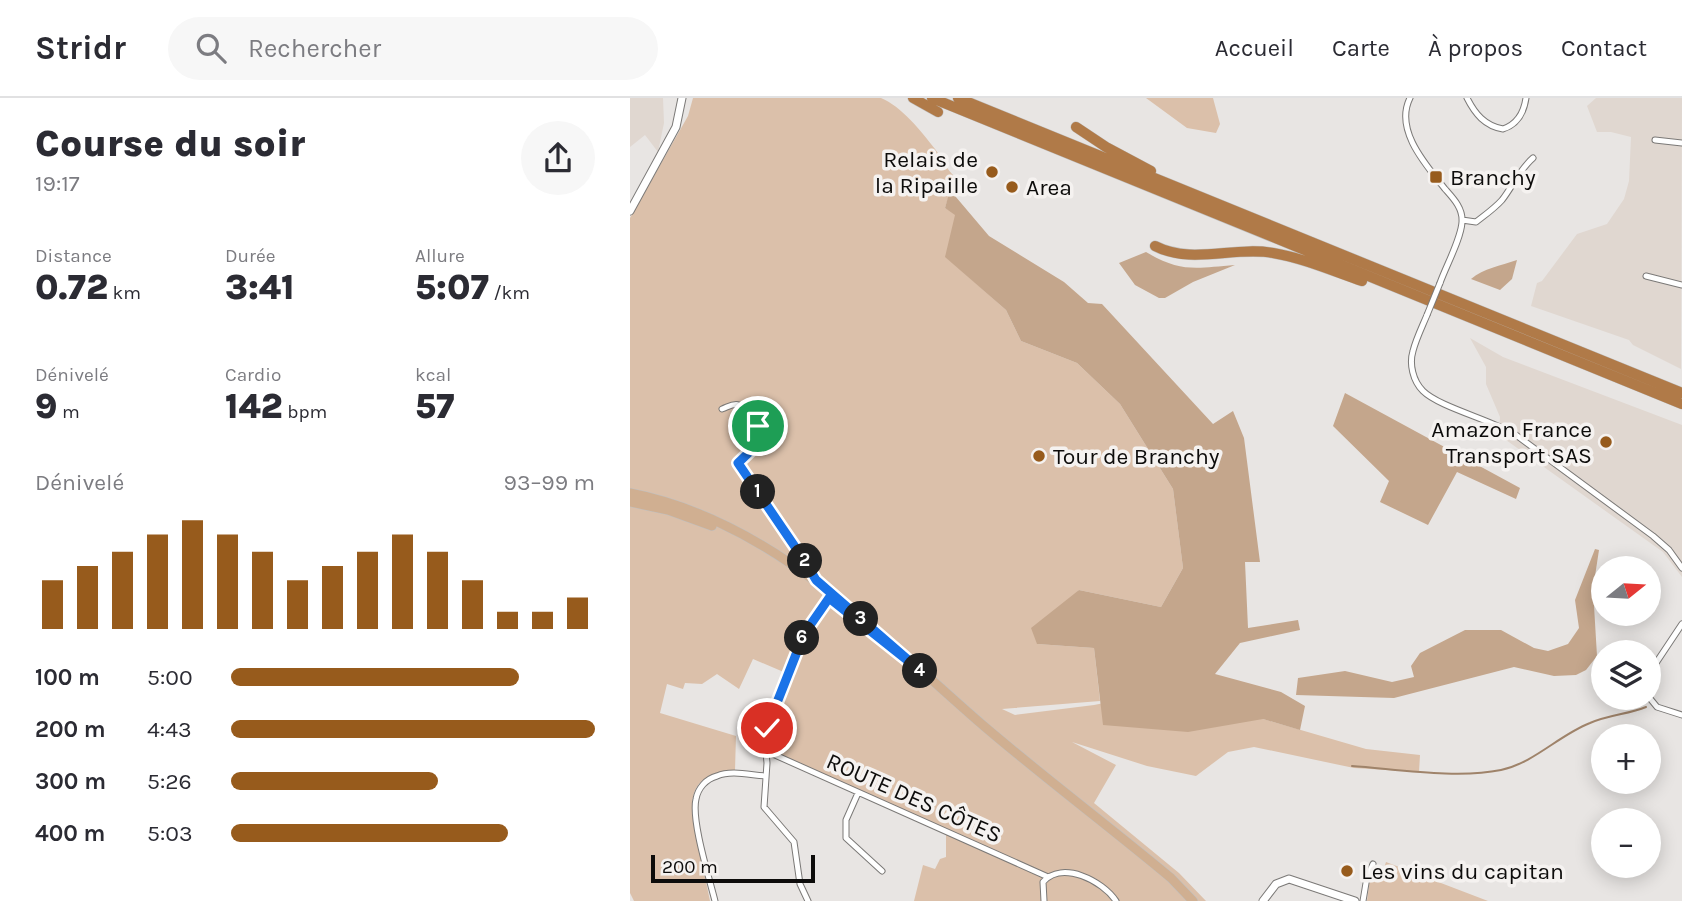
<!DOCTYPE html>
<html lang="fr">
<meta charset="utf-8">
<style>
:root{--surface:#fff;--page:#f7f7f7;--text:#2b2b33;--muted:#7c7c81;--line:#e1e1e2;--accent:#975b1c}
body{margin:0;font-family:Karla,sans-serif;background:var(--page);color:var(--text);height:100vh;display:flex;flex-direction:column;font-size:26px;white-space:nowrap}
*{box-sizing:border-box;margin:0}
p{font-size:23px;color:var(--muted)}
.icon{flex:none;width:38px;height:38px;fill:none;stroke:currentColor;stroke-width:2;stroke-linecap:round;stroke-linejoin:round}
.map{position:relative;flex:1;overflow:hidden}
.side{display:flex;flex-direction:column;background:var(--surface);width:630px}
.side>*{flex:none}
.needle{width:46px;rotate:72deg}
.tools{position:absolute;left:961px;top:458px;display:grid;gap:14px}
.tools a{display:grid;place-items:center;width:70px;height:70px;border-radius:50%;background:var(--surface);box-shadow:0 4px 18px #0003;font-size:35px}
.scale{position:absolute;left:21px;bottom:18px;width:164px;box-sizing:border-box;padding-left:7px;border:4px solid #0d0c0b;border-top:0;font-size:19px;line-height:24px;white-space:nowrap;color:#0d0c0b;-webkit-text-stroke:5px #f5f2f0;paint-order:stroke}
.pin{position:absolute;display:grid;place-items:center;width:60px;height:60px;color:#fff;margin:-30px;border:4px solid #fff;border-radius:50%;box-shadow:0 2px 7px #0007}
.km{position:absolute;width:35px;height:35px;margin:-18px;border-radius:50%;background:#222;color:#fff;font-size:19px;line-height:35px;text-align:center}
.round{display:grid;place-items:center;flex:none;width:74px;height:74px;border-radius:37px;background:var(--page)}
.overview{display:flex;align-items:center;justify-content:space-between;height:119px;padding:0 35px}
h1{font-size:38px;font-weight:800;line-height:52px}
.stats{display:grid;grid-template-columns:repeat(3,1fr);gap:10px;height:119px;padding:7px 35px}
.stats div{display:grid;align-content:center}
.stats b{font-size:35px;font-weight:800}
.stats small{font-size:19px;font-weight:400}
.stats p{font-size:19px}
.chart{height:196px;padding:14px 35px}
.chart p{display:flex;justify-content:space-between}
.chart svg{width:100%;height:126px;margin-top:7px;stroke:var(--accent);stroke-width:6}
ul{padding:0 35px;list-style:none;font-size:23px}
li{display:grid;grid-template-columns:112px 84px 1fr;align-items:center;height:52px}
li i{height:18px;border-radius:9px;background:var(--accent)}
header{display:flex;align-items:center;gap:42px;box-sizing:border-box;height:98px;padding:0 35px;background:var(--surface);border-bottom:2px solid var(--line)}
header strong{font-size:33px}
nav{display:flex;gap:38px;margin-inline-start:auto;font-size:24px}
.search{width:490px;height:63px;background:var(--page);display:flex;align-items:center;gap:18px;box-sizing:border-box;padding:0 24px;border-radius:38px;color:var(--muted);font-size:26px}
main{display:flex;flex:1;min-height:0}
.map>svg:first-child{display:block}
.built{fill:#e0d7d0}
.green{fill:#dbc0aa}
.forest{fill:#c4a68c}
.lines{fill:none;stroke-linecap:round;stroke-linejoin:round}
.stream{stroke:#9f836a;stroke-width:2}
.minor-casing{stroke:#7b7977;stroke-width:7}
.tertiary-casing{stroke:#7b7977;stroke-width:9}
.primary-casing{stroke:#c0c0c0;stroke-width:10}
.motorway-casing{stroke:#c0c0c0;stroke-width:11}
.minor{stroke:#fff;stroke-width:5}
.tertiary{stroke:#fff;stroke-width:7}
.primary{stroke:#d0af91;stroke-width:9}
.motorway{stroke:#b07a48;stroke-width:10}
.minor-bridge-casing{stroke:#7b7977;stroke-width:7;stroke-linecap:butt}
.minor-bridge{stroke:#fff;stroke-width:5}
.route-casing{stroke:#fff;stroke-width:14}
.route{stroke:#1a73e8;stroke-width:9}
.poi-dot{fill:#975b1c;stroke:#f5f2f0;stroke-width:2.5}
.labels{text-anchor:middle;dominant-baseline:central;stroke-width:7;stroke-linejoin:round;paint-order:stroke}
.poi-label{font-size:23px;fill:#0d0c0b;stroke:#f5f2f0;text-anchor:start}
.street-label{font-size:23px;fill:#0d0c0b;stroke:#f5f2f0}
</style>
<header>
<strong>Stridr</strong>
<div class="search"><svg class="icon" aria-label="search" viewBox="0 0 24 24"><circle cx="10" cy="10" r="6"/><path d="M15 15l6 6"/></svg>Rechercher</div>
<nav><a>Accueil</a><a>Carte</a><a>À propos</a><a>Contact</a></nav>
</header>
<main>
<section class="side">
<div class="overview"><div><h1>Course du soir</h1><p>19:17</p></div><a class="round"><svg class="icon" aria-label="share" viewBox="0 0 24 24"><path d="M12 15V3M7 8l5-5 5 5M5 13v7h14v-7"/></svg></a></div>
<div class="stats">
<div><p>Distance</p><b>0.72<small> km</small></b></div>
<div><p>Durée</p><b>3:41</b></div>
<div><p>Allure</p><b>5:07<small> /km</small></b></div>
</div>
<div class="stats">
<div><p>Dénivelé</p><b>9<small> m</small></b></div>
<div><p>Cardio</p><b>142<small> bpm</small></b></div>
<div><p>kcal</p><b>57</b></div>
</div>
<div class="chart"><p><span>Dénivelé</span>93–99 m</p>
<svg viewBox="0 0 160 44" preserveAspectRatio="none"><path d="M5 44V27M15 44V22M25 44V17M35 44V11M45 44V6M55 44V11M65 44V17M75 44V27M85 44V22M95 44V17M105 44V11M115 44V17M125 44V27M135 44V38M145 44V38M155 44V33"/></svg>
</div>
<ul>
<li><b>100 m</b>5:00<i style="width:79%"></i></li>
<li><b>200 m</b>4:43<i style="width:100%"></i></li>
<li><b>300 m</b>5:26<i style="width:57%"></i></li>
<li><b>400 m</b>5:03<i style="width:76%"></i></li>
</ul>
</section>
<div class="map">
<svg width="1052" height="803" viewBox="0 0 1052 803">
<rect width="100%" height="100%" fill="#e8e5e3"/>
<!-- built -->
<path class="built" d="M0,0H33L34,25L28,54L15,37L0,49Z
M966,0H1052L1051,271L1003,247L999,242L901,208L907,185L912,183L947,136L977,126L994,101L999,83L1001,39L981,34H967L957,8Z
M840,240L873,259L1052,327V479L1033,454L869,337L870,319L856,286V269Z"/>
<!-- green -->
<path class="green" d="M63,0H251C271,8 291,33 305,51C312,60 316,71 325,79L315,110L326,116L316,159L376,212L391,243L447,265L490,306L543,391L553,470L531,509L449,492L407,546L464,550L470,603L372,611L385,617L464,607L545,591L633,621L736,651L790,657L789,674L724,670L624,649L598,654L566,678L517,668L442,644L486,667L464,705L549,775L576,803H284L293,767L305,771L310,761L316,759V731L144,654C133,628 151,601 163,578L123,561L109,591L87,576L72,586L55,585L53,591L37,586L30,615L106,638L105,672C55,677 59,703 67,743C71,763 76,783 80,803H4L0,795V120L58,18Z
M516,0H583L590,26L586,35L557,30Z
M756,764L858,803H737L740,779L750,782Z"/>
<!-- forest -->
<path class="forest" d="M320,92L359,138L434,184L458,205L472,206L583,326L603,313L614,340L630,464H615L618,530L668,522L670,532L610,545L585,576L651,594L675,608L670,632L633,621L558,634L473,627L464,550L407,546L401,530L449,492L531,509L553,470L543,391L490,306L447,265L391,243L376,212L315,159L325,117L315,110Z
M516,154C551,175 566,170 605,167L563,184L535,200H529L505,187L489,165Z
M887,162L882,181L870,192L841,181C854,170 870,168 887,162Z
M715,295L890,390L886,401L827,374L798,427L750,404L759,383L703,328Z
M965,451L969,452L963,491L967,558L956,572L946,577L924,578L884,569L764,600L666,597L668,580L715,573L762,584L784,579L781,568L790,555L835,532H871L904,550L918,553L938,546L949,530L945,502Z"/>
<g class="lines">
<!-- stream -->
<path class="stream" d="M722,668C766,671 827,681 871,672C904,665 929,637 960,625C978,617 999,616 1016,609"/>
<!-- minor casing -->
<g class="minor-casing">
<path id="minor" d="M780,0C764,32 796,67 815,91C823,100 833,110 832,124C831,141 816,168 810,185
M837,0C845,16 855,28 873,31C888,26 894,14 896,0
M1025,42L1052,45
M832,122L846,124C855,117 865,110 872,102C883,88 889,72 903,60
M1016,178L1052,187
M797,217C792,229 786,241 783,253C779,266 783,283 793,293C809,309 862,322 886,337L1023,438L1039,452L1052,470
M92,311C98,309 103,305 109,307C120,311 131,331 132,342L108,365L184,479
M1018,577L1052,526
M1018,598L1027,609L1052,617
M136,653L418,779
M228,695L216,722V740L252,773
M85,803C79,779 61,722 66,701C68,690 76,681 87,678C101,672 120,677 136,678
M178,803L170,786L164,744L134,709L137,665L135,644L140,619L157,584L174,536L199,500
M414,803L413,784C432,762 473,783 486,803
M733,803L737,779L743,766"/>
</g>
<!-- tertiary casing -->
<g class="tertiary-casing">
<path id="tertiary" d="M0,113L46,29L52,0
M633,803L646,786L659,781L725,803"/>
</g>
<!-- primary casing -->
<g class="primary-casing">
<path id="primary" d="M0,395C145,423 248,537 355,629C416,681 480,729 541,780L563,803
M0,404L38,412L82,428"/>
</g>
<!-- motorway casing -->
<g class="motorway-casing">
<path id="motorway" d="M283,0L308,14
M302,0L1052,306
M328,0L1052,295
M446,29L476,49L521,73
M525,148C562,167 604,148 643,155C673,160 703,173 732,183"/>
</g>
<!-- minor -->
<use href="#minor" class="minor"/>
<!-- tertiary -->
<use href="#tertiary" class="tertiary"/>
<!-- primary -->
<use href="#primary" class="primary"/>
<!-- motorway -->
<use href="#motorway" class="motorway"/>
<!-- minor-bridge casing -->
<g class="minor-bridge-casing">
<path id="minor-bridge" d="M797,217L810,185"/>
</g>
<!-- minor-bridge -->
<use href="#minor-bridge" class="minor-bridge"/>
</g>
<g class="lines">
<!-- route casing -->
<g class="route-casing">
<path id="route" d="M128,328L132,342L108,365L174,462L186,482L292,574L199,500L174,536L137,630"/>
</g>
<!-- route -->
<use href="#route" class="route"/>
</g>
<!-- markers -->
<g class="poi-dot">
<circle cx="362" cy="74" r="7"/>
<rect x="799" y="72" width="14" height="14" rx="3.5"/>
<circle cx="382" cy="89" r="7"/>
<circle cx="976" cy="344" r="7"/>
<circle cx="409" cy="358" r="7"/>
<circle cx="717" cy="773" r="7"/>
</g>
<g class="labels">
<!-- poi labels -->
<g class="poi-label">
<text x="348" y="61" text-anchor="end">Relais de<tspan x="348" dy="26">la Ripaille</tspan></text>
<text x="820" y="79">Branchy</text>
<text x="396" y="89">Area</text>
<text x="962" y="331" text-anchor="end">Amazon France<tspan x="962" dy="26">Transport SAS</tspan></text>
<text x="423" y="358">Tour de Branchy</text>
<text x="731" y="773">Les vins du capitan</text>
</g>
<!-- street labels -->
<g class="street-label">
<text transform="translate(284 700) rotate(24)">ROUTE DES CÔTES</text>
</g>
</g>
</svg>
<div class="tools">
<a><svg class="needle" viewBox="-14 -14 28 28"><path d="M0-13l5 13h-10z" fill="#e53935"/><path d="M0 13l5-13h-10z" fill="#7c7c81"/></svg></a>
<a><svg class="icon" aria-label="layers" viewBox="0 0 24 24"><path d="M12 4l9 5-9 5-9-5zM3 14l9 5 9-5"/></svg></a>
<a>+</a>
<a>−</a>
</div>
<div class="scale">200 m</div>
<div class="pin" style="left:128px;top:328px;background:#1e9e55"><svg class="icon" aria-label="arrive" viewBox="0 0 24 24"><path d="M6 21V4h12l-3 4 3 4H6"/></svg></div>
<div class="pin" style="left:137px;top:630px;background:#d93025"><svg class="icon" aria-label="check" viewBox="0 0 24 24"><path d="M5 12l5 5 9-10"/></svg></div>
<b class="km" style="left:128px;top:394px">1</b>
<b class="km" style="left:175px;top:463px">2</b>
<b class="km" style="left:231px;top:521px">3</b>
<b class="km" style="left:290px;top:573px">4</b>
<b class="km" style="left:172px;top:540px">6</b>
</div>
</main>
